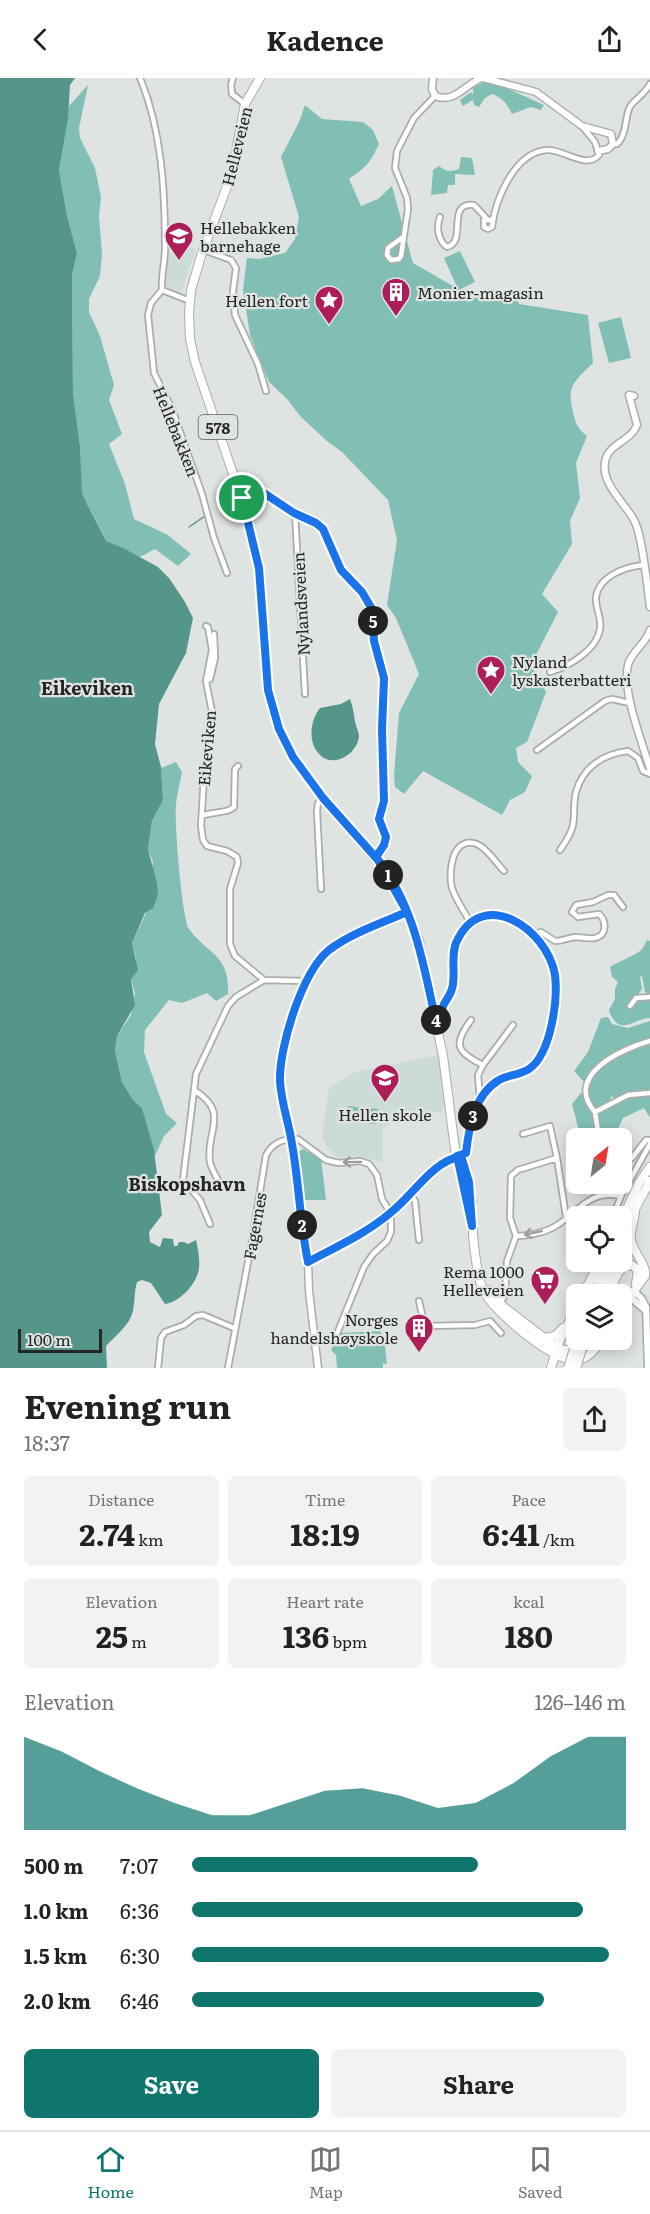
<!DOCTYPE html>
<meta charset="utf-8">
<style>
:root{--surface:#fff;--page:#f2f2f2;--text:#222;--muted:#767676;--line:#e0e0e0;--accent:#0f766e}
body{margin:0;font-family:Literata,serif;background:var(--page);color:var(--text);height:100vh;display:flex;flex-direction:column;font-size:22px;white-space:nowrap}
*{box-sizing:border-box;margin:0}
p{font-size:20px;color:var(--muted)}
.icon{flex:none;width:33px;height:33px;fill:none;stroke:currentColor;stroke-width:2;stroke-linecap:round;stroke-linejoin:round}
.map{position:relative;height:1290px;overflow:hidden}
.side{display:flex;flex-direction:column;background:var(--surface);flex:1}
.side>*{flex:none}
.needle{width:39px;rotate:30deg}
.fabs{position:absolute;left:566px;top:1050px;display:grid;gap:12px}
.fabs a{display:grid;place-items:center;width:66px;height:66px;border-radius:9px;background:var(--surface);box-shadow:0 3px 15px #0003;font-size:30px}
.scale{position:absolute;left:18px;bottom:15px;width:84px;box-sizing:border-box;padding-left:6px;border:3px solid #252626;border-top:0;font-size:16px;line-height:21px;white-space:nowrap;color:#252626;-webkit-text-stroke:4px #dfe4e3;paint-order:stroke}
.pin{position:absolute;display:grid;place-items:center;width:51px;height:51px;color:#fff;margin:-26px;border:3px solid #fff;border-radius:50%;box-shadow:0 2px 6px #0007}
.km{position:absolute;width:30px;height:30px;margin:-15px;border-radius:50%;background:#222;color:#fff;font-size:16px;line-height:30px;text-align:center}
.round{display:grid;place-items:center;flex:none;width:63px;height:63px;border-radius:9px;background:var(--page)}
.head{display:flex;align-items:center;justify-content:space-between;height:102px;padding:0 24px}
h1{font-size:33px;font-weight:700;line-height:45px}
.figures{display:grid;grid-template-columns:repeat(3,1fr);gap:9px;height:102px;padding:6px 24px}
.figures div{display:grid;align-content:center;border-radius:9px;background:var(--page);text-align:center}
.figures b{font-size:30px;font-weight:700}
.figures small{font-size:16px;font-weight:400}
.figures p{font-size:16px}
.chart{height:168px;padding:12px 24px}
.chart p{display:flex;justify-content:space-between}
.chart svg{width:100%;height:108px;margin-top:6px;fill:var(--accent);opacity:.7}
.button{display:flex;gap:12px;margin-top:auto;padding:12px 24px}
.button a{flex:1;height:69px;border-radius:9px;background:var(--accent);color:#fff;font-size:24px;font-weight:700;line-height:69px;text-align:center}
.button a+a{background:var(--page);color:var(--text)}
ul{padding:0 24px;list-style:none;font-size:20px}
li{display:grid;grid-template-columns:96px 72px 1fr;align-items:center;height:45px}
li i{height:15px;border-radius:8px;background:var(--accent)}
header{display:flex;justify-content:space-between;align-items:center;height:78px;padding:0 24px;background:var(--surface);font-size:27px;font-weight:700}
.dock{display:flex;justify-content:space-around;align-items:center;height:84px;border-top:2px solid var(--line);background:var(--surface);font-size:16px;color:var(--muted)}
.dock a{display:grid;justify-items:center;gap:3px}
.dock .current{color:var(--accent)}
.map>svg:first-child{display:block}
.built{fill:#cddbd8}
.green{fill:#81bfb4}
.water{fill:#55968b}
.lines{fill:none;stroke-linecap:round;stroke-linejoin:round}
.stream{stroke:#55968b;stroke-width:1.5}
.minor-casing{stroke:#a9adac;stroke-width:8}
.tertiary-casing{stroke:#a9adac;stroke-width:9}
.primary-casing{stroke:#a9adac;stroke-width:10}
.trunk-casing{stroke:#a9adac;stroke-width:10}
.minor{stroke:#fff;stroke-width:4.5}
.tertiary{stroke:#fff;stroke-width:6}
.primary{stroke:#fff;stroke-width:8}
.trunk{stroke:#fff;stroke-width:8}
.trunk-bridge-casing{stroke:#a9adac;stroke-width:10;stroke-linecap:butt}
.trunk-bridge{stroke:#fff;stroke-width:8}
.oneway{stroke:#9d9d9d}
.route-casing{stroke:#fff;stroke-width:12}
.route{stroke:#1a73e8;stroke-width:8}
.labels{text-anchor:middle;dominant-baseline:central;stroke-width:4.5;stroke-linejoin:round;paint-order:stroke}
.shield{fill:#dfe4e3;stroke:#5d5f5f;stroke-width:1.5}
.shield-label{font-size:15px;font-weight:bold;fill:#252626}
.street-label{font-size:16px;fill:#252626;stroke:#dfe4e3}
.poi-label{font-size:16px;fill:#252626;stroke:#dfe4e3;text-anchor:start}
.neighbourhood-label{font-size:18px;font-weight:bold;fill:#252626;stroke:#dfe4e3}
</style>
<header><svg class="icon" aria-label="back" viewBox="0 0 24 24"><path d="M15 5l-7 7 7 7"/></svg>Kadence<svg class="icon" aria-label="share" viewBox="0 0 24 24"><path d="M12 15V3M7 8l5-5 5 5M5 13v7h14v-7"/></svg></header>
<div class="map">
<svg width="650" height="1290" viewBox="0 0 650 1290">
<rect width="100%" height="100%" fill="#dfe4e3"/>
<!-- built -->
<path class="built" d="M180,166L196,171L181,214L171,212L165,206L168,177Z
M438,977L446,1018L442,1034L426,1035L394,1043L383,1050V1084L354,1078L338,1080L326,1068L322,1058L329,1009L355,994Z"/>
<!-- green -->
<path class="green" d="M484,4L495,5L544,27L541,32L531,29L512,36C507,26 503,20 492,16L485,20L479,29L474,27L473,22L463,28L460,22L471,14L473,17V10Z
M88,7L79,50L80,60L95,90L101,119L99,139L102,176L100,198L89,221V234L100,258L114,307L109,322L122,356L109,366L125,406L134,441L168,457L191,476L178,488L155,471L140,479L106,463L88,427L82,419L81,411L80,368L73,315L72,197L77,175L67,138L59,92L69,28Z
M305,27L322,41L363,44L373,52L379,66C368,88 368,87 349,101L361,128L378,121L392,108L413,185L458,211L444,180L460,173L475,204L459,212C479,226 491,221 513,213L519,226L588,237L593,285C575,303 566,307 573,334C576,346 577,350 587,358L576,385L580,420L570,443L572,466L542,516L558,534L536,577L534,593L546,614L527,664L516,670L518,684L532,698L525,714L510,722L502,737L423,693L404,716L395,709L394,697L399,635L419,596L396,540L387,527L397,462L388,422L342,374L327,363L301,339L287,321L269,304L250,257L243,212L247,180L259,181L285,175L295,161L299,139L281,79L299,44Z
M461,79L472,80L475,97L455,96V107H448L447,115L431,117L433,92L439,88C446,94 451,94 459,91Z
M621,239L631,280L609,285L598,245Z
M176,684L182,694C180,705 177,716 176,726C174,743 182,840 189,851C208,877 230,876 228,916L216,923L207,915L182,925L169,922L145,952L144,974L166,1036L177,1045L164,1058L155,1078L142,1030L133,1022L122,1004L115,973L117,958L131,937L135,916L131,901L136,880L132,865L148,831L153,784L148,771L152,743L163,722L161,690Z
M647,862L650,863V917L645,914L642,898L640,899L642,911L629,929L631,930L640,922H650V940C633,940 619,961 609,932L615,921V911L618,904L612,899L610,889C617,884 639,876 642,871C644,869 645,865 647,862Z
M608,939L612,946L628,950L650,943V962C619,969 603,977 585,1005L574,993L588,974L601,940Z
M650,966V1013H630L615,1021L612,1018L608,1025L597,1029L592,1027L588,1011C599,985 622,971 650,966Z
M581,1015H583L595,1044L599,1060H581L572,1026Z
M635,1018H650V1040L644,1030L623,1040L614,1060H602L598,1038L601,1034Z
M348,1028L378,1031L376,1046L347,1044Z
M303,1071L321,1081L326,1122H303L297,1075Z
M380,1253L384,1260L387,1286L383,1285V1290H337L336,1277L331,1272L339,1255Z"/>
<!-- water -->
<path class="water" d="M0,0H75L70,7L68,40L59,92L67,138L77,175L72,197L73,315L80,368L82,416L106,463L125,471L158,489L169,500L185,524L193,540L186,575L159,626L155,666L161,689L163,722L152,743L148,771L157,805L158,817L153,830L145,835L132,865L138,892L131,901L135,927L117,958L115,973L122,1004L133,1022L142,1030L154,1072L162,1137L149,1154L150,1164L160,1169L163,1160L173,1161L174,1168H177L179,1164H184L188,1166L196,1162C198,1171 200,1181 199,1190C197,1206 180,1224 165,1226L151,1205L142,1202L137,1204C134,1214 135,1223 133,1233C130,1247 115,1258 106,1268L107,1290H0Z
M350,621C353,629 354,636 355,644C356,648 359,654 359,658C358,675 335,690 321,678C307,666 310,642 320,630L341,626Z"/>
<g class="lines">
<!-- stream -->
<path class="stream" d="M189,449L205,438"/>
<!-- minor casing -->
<g class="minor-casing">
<path id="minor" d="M140,0C162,53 165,113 165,170C165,184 161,198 162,212L190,223
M233,0L231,7L232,16L245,26
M613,66H617C626,59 625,41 629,31C631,23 644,18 650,6
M440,139C436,148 438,163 447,169C468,164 445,124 474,127L487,141
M491,142H484V149L488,151L492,149C495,123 514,74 547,72C564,71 586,92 599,77L595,64L582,48
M403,159L388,170L387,177L391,182L399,181L401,178L408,131L407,120L395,90L397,73L414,40L435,18
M204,172L231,182L236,190L233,213L235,237L258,286L266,313
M162,212L151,225L148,237L154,295L172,331L202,416L214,460L227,495
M242,420L264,415L295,435L320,448L326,455L341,492L362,514L372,531L374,563L383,592L384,609L382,652L384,723L379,741L386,759L384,767L376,779
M295,435L305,616
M206,548L208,549L212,572L206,603L212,634L204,698L201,748L203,762L207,768L227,773L237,779L238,785L230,811V866L235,878L264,902
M550,594C568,589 597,572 600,551C602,540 595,530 596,519C599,498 625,489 643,487
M206,603L210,601L215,580L214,556
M537,672L605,623L612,621L630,625
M202,738C213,733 227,736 234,729L235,691L238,688
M560,772C565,764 571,757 573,747C575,736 573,725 576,714C583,689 603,676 628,673L638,680L643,693L650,696
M321,811L317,733L318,725L323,720
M535,856L541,854L555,863C562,863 568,860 575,859C582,859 589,861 595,860C608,857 606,842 599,836L578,839L572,834L576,827L593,824L608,817H614L623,829
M630,928L636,920L650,919
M471,942C453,966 456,974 483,987L478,997L480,1022
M437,949L442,944V927L453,909V880L455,867L470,844C464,833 456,822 452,810C448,794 452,757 477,766C488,771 496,785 504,793
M650,963C621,971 563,998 595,1034L628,1017L650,1015
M483,987L513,947
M194,1012C231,1035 205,1053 210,1084C211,1090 215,1096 218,1102
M595,1034L599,1060
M523,1056L550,1048L557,1080
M461,1078L466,1075C469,1051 472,1030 488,1011C500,998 520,1000 532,988C544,976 548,961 552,943C559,908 556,871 525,849C507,835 490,837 470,844
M632,1080L646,1062H650
M410,1116L415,1123L419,1162
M613,1138L621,1118L650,1066
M210,1146L200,1122L183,1102L196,996L228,928L236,919L264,902L306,903
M516,1158C526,1158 543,1155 552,1150C578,1137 586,1111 621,1118
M308,1184C300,1145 299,1105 292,1066C289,1045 281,1024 280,1003C279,969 302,894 329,872C351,855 382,845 407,834
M419,1223L424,1245L427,1248L475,1247L490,1243L501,1255
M500,1226L505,1217L507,1183L516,1158L510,1140L511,1098L518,1092L557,1080L566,1139
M158,1290L161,1260L165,1254L184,1247L196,1238L203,1237L234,1250
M228,1290L251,1168L266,1077C274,1063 284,1061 298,1061L326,1082L339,1085L360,1083L369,1086L377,1097L382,1121L391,1136V1154L387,1163L373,1176L364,1189L334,1263"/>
</g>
<!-- tertiary casing -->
<g class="tertiary-casing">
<path id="tertiary" d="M433,0L432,11L435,18C455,26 465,6 482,0
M483,0L536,14L582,48L611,56L613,66L608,71L598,73
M634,318L629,317L637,347C631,363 611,365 606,380C598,403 624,424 634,442C643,459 647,508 650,529
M650,552C646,566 631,574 628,587C622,615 642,663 650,691
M634,1213L642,1221L646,1229L648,1290
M630,1219L646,1233
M318,1290L309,1213L308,1184C336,1169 365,1156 389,1137C413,1118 431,1084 461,1078"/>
</g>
<!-- primary casing -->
<g class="primary-casing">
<path id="primary" d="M260,0L245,26L232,95L201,178L191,212L189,235L190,261L195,284L246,434L259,490L268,612L279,651L293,679L323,720L384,791L407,834L419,863L443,978L455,1071L462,1094L472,1148
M465,1087L472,1125
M473,1143C472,1158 477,1199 483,1212C493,1233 554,1285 578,1282C589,1280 596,1270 602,1262
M489,1212L500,1226L557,1270C572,1275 582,1271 594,1262
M621,1232L634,1213"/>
</g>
<!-- trunk casing -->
<g class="trunk-casing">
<path id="trunk" d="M635,1131L650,1103
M621,1144L639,1105L650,1089
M621,1166L629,1145
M634,1213L645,1198V1193C643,1182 633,1174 631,1162C629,1151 636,1141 635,1129
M583,1216L600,1184
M594,1216L606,1184
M602,1216L614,1184
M608,1216L618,1195L624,1188L632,1187L638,1192L636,1206
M544,1260L555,1258L563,1250
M551,1290L559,1264L576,1230"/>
</g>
<!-- minor -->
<use href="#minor" class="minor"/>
<!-- tertiary -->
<use href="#tertiary" class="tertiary"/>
<!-- primary -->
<use href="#primary" class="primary"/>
<!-- trunk -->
<use href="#trunk" class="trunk"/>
<!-- trunk-bridge casing -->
<g class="trunk-bridge-casing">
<path id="trunk-bridge" d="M568,1290L577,1262
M576,1290L584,1265"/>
</g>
<!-- trunk-bridge -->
<use href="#trunk-bridge" class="trunk-bridge"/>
</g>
<!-- one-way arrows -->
<defs><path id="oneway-shaft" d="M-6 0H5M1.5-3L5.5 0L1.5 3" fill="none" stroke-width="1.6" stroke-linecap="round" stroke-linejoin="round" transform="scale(1.5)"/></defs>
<g class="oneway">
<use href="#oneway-shaft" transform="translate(352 1084) rotate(179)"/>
<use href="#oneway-shaft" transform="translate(533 1155) rotate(168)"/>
</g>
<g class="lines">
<!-- route casing -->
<g class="route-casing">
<path id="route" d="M242,420L259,490L268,612L279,651L293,679L323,720L378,782L407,834C382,845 351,855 329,872C302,894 279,969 280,1003C281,1024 289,1045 292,1066C299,1105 300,1145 308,1184C336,1169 365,1156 389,1136C413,1118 431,1084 461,1078L469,1104L472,1148L457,1078L466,1075C469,1049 474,1017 499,1002C508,997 520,997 529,991C551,976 558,922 555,897C547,850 481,807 456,865C451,878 455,892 453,906C451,923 439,922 442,944L437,949C424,889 415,828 376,779L384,767L386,759L379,741L384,723L382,651L384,600L374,563L372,531L362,514L341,492L323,451L316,445L294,435L264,415L242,420"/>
</g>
<!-- route -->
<use href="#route" class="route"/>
</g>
<!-- icons -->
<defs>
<g id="school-pin" transform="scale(1.5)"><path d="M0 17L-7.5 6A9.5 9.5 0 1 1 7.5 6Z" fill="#ad1e59" stroke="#dfe4e3"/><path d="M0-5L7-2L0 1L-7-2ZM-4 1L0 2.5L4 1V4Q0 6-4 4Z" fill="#fff"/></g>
<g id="building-pin" transform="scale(1.5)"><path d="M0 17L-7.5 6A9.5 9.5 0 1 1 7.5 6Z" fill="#ad1e59" stroke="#dfe4e3"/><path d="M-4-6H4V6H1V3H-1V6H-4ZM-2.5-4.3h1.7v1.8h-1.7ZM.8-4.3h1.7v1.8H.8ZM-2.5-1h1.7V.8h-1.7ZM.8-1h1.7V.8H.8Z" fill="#fff"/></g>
<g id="sight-pin" transform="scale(1.5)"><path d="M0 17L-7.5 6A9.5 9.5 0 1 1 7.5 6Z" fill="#ad1e59" stroke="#dfe4e3"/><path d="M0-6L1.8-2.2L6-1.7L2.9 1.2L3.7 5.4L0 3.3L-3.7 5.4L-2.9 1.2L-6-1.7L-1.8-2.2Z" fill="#fff"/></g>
<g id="supermarket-pin" transform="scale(1.5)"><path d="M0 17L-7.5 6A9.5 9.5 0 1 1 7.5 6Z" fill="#ad1e59" stroke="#dfe4e3"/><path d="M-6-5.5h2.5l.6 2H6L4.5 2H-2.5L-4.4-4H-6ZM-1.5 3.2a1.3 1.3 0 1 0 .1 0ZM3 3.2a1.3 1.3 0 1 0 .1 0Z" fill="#fff"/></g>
</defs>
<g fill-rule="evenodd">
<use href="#school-pin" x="179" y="158"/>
<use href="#building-pin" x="396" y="214"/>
<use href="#sight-pin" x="329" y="222"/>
<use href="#sight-pin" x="491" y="592"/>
<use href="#school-pin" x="385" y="1000"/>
<use href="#supermarket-pin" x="545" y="1202"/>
<use href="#building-pin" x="419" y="1250"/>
</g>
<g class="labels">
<!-- shield labels -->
<rect class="shield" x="198.5" y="337" width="39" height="24" rx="4.5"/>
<g class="shield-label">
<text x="218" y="349">578</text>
</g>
<!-- street labels -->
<g class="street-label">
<text transform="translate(236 68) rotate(-76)">Helleveien</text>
<text transform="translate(177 353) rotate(68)">Hellebakken</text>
<text transform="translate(300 526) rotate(-93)">Nylandsveien</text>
<text transform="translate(206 670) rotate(-85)">Eikeviken</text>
<text transform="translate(254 1148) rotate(-80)">Fagernes</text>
</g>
<!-- poi labels -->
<g class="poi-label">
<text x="200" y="149">Hellebakken<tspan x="200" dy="18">barnehage</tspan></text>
<text x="417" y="214">Monier-magasin</text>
<text x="308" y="222" text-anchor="end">Hellen fort</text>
<text x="512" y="583">Nyland<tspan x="512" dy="18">lyskasterbatteri</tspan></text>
<text x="385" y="1036" text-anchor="middle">Hellen skole</text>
<text x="524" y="1193" text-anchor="end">Rema 1000<tspan x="524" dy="18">Helleveien</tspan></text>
<text x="398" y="1241" text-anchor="end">Norges<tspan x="398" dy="18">handelshøyskole</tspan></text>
</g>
<!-- neighbourhood labels -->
<g class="neighbourhood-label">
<text x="87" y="609">Eikeviken</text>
<text x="187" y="1105">Biskopshavn</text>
</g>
</g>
</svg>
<div class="fabs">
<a><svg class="needle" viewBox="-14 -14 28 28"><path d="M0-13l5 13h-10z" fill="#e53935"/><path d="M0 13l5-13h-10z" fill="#767676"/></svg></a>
<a><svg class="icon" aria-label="locate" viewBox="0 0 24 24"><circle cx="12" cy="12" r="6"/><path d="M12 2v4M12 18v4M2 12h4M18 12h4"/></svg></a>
<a><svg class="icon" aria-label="layers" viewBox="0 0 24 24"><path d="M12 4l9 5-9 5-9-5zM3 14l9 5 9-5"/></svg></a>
</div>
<div class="scale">100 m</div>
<div class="pin" style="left:242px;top:420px;background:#1e9e55"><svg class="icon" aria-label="arrive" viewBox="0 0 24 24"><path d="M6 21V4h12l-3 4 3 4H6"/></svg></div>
<b class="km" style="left:388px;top:797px">1</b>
<b class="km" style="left:302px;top:1147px">2</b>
<b class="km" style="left:473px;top:1038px">3</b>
<b class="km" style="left:436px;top:942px">4</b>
<b class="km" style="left:373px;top:543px">5</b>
</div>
<section class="side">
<div class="head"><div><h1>Evening run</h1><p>18:37</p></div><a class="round"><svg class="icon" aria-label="share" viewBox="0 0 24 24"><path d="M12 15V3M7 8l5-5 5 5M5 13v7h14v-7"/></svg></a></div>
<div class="figures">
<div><p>Distance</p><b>2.74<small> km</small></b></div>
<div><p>Time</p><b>18:19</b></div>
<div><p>Pace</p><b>6:41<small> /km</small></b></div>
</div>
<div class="figures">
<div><p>Elevation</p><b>25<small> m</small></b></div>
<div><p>Heart rate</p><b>136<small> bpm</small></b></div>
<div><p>kcal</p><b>180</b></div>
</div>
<div class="chart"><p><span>Elevation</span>126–146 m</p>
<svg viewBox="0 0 160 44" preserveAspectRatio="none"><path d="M0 44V6L10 12L20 20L30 27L40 33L50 38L60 38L70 33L80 28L90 27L100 30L110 35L120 33L130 25L140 14L150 6L160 6V44z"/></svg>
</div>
<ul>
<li><b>500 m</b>7:07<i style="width:66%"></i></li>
<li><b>1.0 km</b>6:36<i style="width:90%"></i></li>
<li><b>1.5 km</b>6:30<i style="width:96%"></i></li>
<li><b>2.0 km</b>6:46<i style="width:81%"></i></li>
</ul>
<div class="button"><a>Save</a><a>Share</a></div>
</section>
<nav class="dock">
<a class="current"><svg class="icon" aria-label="home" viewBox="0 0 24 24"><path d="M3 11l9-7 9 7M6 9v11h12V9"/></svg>Home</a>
<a><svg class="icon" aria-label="map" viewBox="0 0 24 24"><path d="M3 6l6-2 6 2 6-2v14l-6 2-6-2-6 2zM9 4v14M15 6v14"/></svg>Map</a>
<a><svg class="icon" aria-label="saved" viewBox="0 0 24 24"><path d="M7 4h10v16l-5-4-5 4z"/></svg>Saved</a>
</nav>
